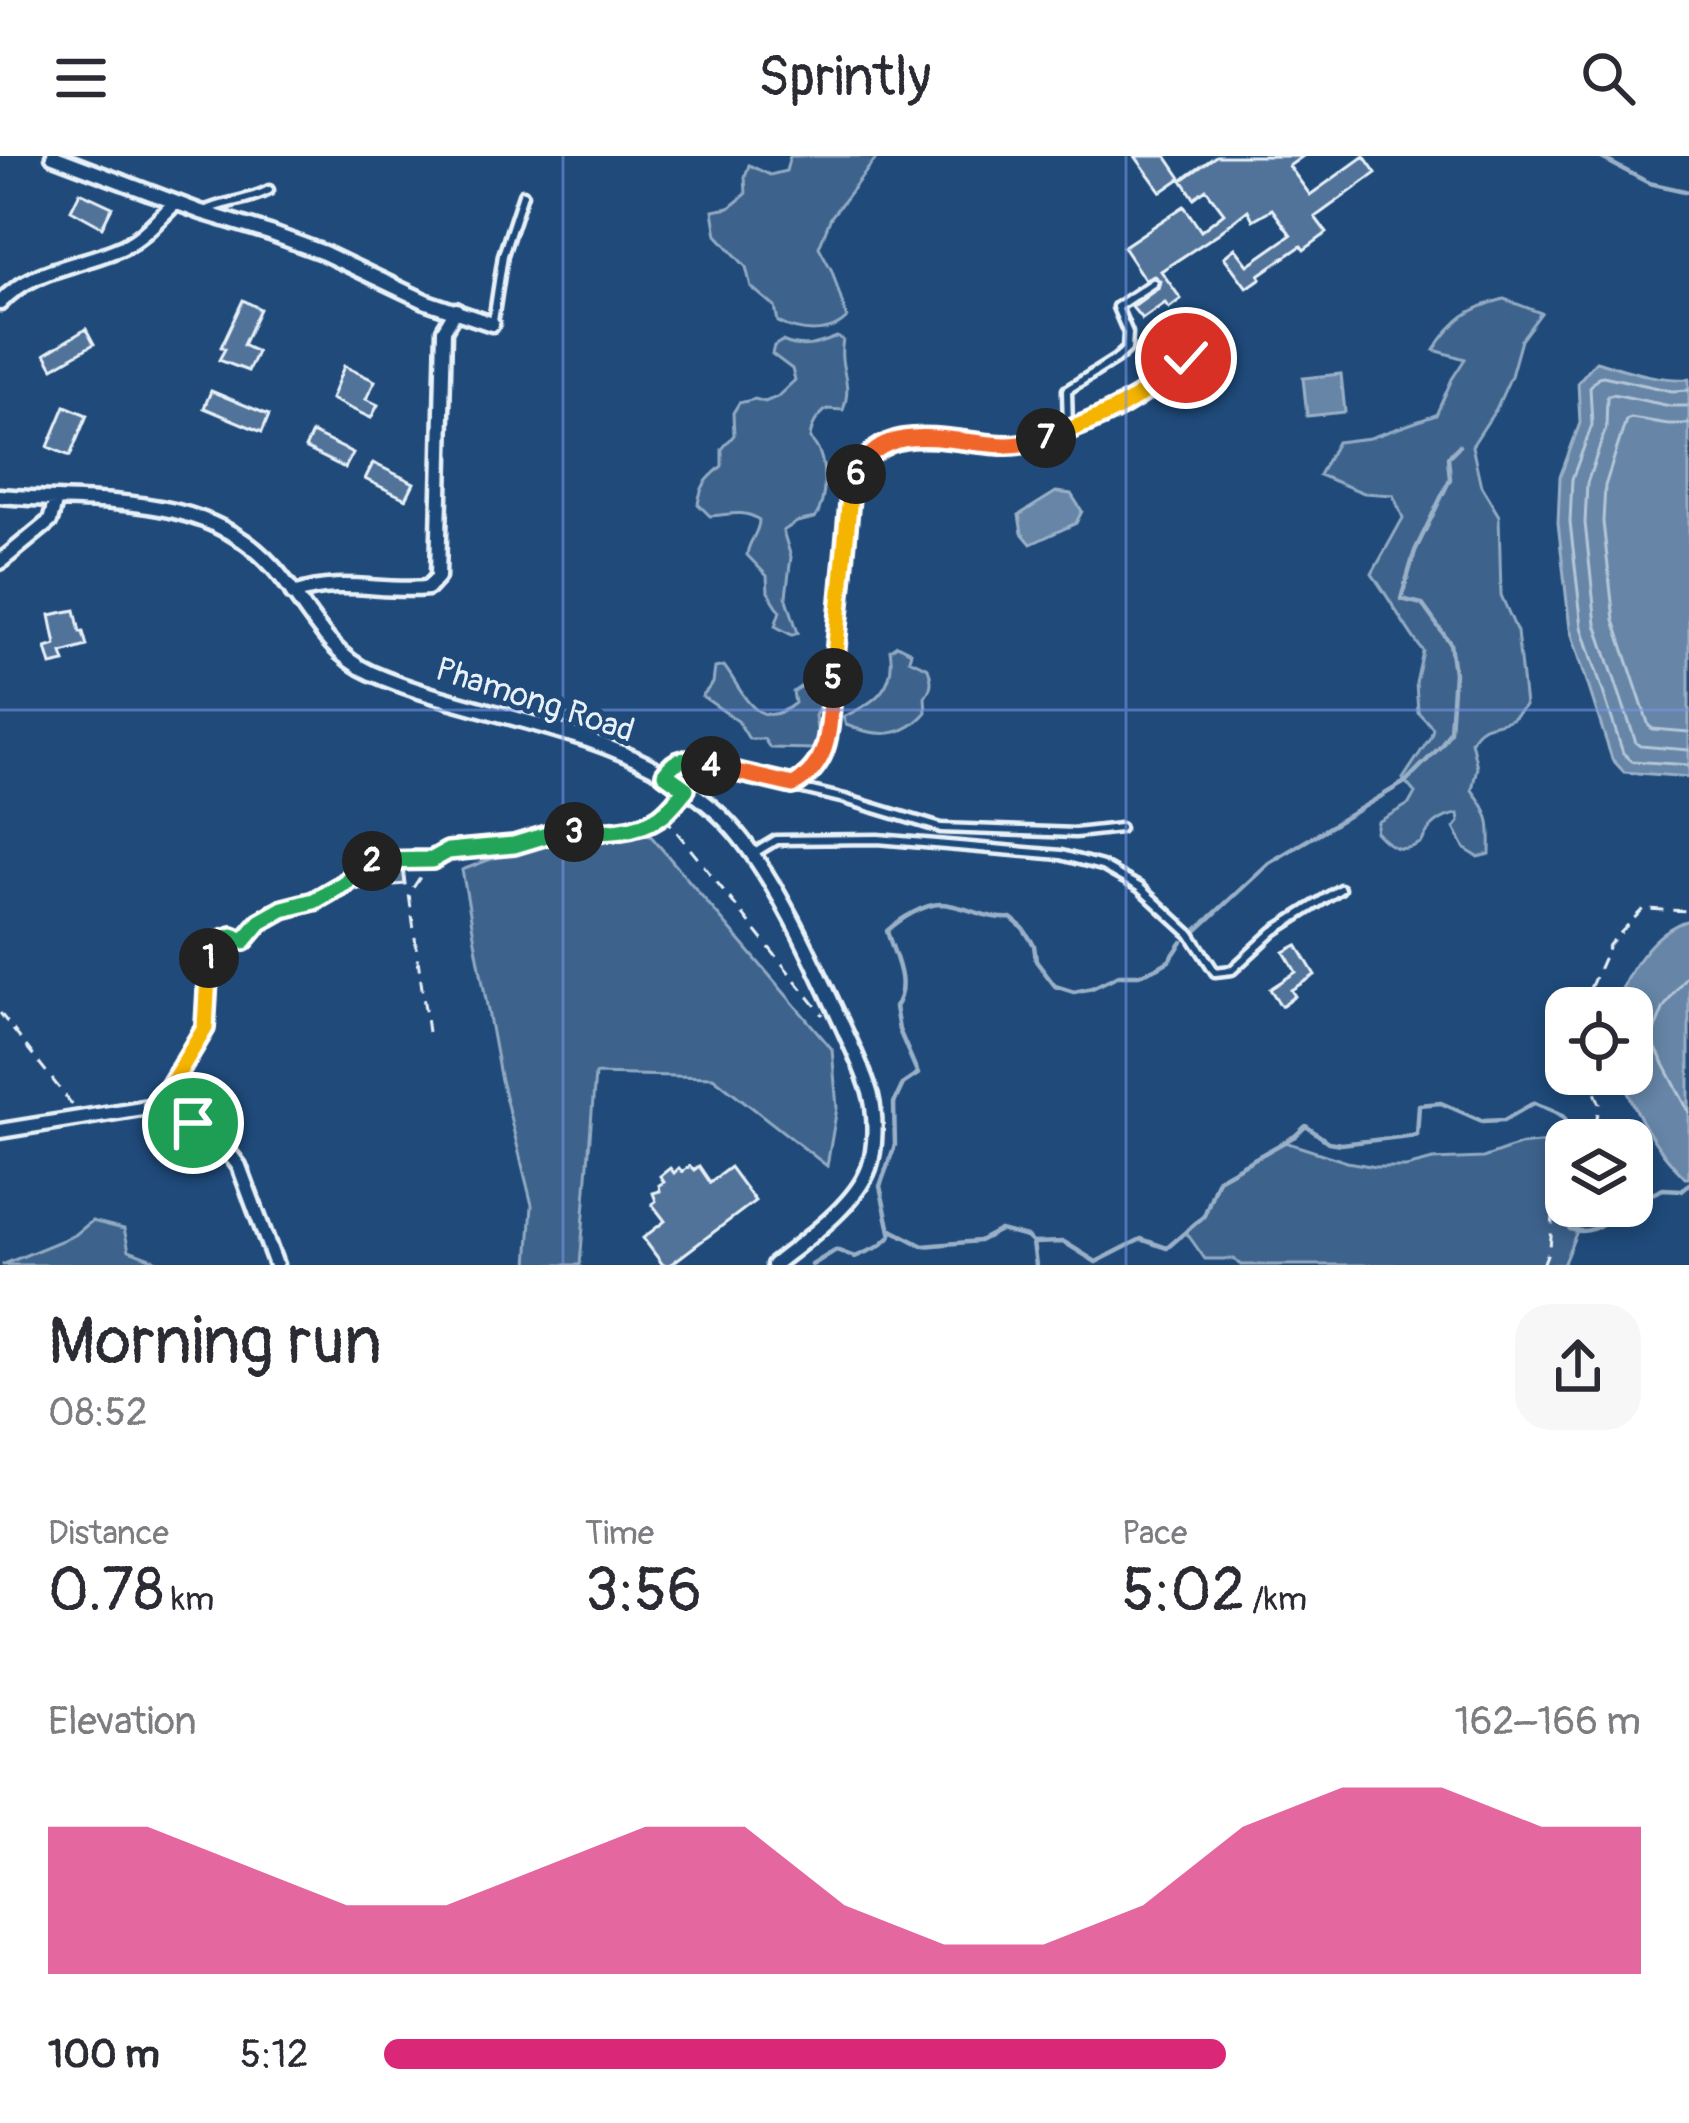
<!DOCTYPE html>
<meta charset="utf-8">
<style>
:root{--surface:#fff;--page:#f7f7f7;--text:#2b2b33;--muted:#7c7c81;--accent:#db2777}
body{margin:0;font-family:Pangolin,sans-serif;background:var(--page);color:var(--text);height:100vh;display:flex;flex-direction:column;font-size:45px;white-space:nowrap}
*{box-sizing:border-box;margin:0}
p{font-size:39px;color:var(--muted)}
.icon{flex:none;width:66px;height:66px;fill:none;stroke:currentColor;stroke-width:2;stroke-linecap:round;stroke-linejoin:round}
.map{position:relative;height:1109px;overflow:hidden}
.sheet{display:flex;flex-direction:column;background:var(--surface);flex:1}
.sheet>*{flex:none}
.buttons{position:absolute;left:1545px;top:831px;display:grid;gap:24px}
.buttons a{display:grid;place-items:center;width:108px;height:108px;border-radius:24px;background:var(--surface);box-shadow:0 6px 18px #0003;font-size:60px}
.pin{position:absolute;display:grid;place-items:center;width:102px;height:102px;color:#fff;margin:-51px;border:6px solid #fff;border-radius:50%;box-shadow:0 3px 12px #0007}
.km{position:absolute;width:60px;height:60px;margin:-30px;border-radius:50%;background:#222;color:#fff;font-size:33px;line-height:60px;text-align:center}
.round{display:grid;place-items:center;flex:none;width:126px;height:126px;border-radius:36px;background:var(--page)}
.overview{display:flex;align-items:center;justify-content:space-between;height:204px;padding:0 48px}
h1{font-size:66px;font-weight:600;line-height:90px}
.stats{display:grid;grid-template-columns:repeat(3,1fr);gap:18px;height:204px;padding:12px 48px}
.stats div{display:grid;align-content:center}
.stats b{font-size:60px;font-weight:600}
.stats small{font-size:33px;font-weight:400}
.stats p{font-size:33px}
.chart{height:336px;padding:24px 48px}
.chart p{display:flex;justify-content:space-between}
.chart svg{width:100%;height:216px;margin-top:12px;fill:var(--accent);opacity:.7}
ul{padding:0 48px;list-style:none;font-size:39px}
li{display:grid;grid-template-columns:192px 144px 1fr;align-items:center;height:90px}
li i{height:30px;border-radius:15px;background:var(--accent)}
header{display:flex;justify-content:space-between;align-items:center;height:156px;padding:0 48px;background:var(--surface);font-size:54px;font-weight:600}
.map>svg:first-child{display:block}
.green{fill:#3c628c;stroke:#92aac2;stroke-width:3}
.water{fill:#6685a7;stroke:#9ab0c7;stroke-width:3}
.lines{fill:none;stroke-linecap:round;stroke-linejoin:round}
.shore{stroke:#b4c6d8;stroke-width:3}
.stream{stroke:#9ab0c7;stroke-width:4.5}
.building{fill:#517399;stroke:#e8f1f8;stroke-width:3}
.lane-casing{stroke:#e8f1f8;stroke-width:15}
.street-casing{stroke:#e8f1f8;stroke-width:21}
.path{stroke:#e8f1f8;stroke-width:3;stroke-dasharray:12 9;stroke-linecap:butt}
.lane{stroke:#1f4a7a;stroke-width:6}
.street{stroke:#1f4a7a;stroke-width:12}
.split-1-casing{stroke:#fff;stroke-width:24}
.split-2-casing{stroke:#fff;stroke-width:24}
.split-3-casing{stroke:#fff;stroke-width:24}
.split-4-casing{stroke:#fff;stroke-width:24}
.split-5-casing{stroke:#fff;stroke-width:24}
.split-6-casing{stroke:#fff;stroke-width:24}
.split-7-casing{stroke:#fff;stroke-width:24}
.split-8-casing{stroke:#fff;stroke-width:24}
.split-1{stroke:#f5b400;stroke-width:15}
.split-2{stroke:#22a559;stroke-width:15}
.split-3{stroke:#22a559;stroke-width:15}
.split-4{stroke:#22a559;stroke-width:15}
.split-5{stroke:#f0652b;stroke-width:15}
.split-6{stroke:#f5b400;stroke-width:15}
.split-7{stroke:#f0652b;stroke-width:15}
.split-8{stroke:#f5b400;stroke-width:15}
.grid{fill:none;stroke:#7897e6;stroke-width:3;stroke-opacity:0.55}
.labels{text-anchor:middle;dominant-baseline:central;stroke-width:10;stroke-linejoin:round;paint-order:stroke}
.street-label{font-size:33px;fill:#e8f1f8;stroke:#1f4a7a}
</style>
<header><svg class="icon" aria-label="menu" viewBox="0 0 24 24"><path d="M4 6h16M4 12h16M4 18h16"/></svg>Sprintly<svg class="icon" aria-label="search" viewBox="0 0 24 24"><circle cx="10" cy="10" r="6"/><path d="M15 15l6 6"/></svg></header>
<div class="map">
<svg width="1689" height="1109" viewBox="0 0 1689 1109">
<rect width="100%" height="100%" fill="#1f4a7a"/>
<filter id="ink" filterUnits="userSpaceOnUse"><feTurbulence type="fractalNoise" baseFrequency=".00833" numOctaves="2"/><feDisplacementMap in="SourceGraphic" scale="24" xChannelSelector="R" yChannelSelector="G"/><feConvolveMatrix kernelMatrix="1 2 1 2 8 2 1 2 1" color-interpolation-filters="sRGB"/></filter>
<g filter="url(#ink)">
<!-- green -->
<path class="green" d="M790,0H878L831,61L819,91L832,115L847,162C830,180 799,177 778,166L775,151L751,131L746,111L717,79L713,55L729,52L746,38L745,21L749,9L770,19L786,15Z
M1504,143L1541,157L1521,184L1511,220L1496,253L1472,290L1481,330L1499,360L1501,439L1517,476L1525,550C1520,554 1516,560 1511,563C1495,571 1482,565 1471,585L1477,611L1472,634C1491,658 1491,667 1490,698L1478,701L1465,693L1454,672L1459,666L1458,658C1442,660 1428,670 1422,686C1402,698 1391,693 1376,676L1378,666L1409,648L1415,637L1403,623L1431,580L1433,572L1418,556L1416,527L1423,495C1404,470 1390,443 1372,418L1403,362L1393,339L1364,337L1319,319L1337,286L1370,282L1436,259L1452,223L1465,203L1434,194C1454,163 1469,152 1504,143Z
M837,181L843,184C837,214 854,224 843,254L827,253C817,261 811,269 810,283C828,299 828,342 815,362L797,366L783,375L791,401L786,440L798,477L792,479L775,470L780,455L768,436L767,420L747,399C748,385 759,378 759,364C744,353 728,359 710,360L698,348C701,328 707,323 722,310V293L734,279L733,257L739,247L755,243L765,246L777,241L795,224L792,213L772,198L774,190L782,185C803,194 817,189 837,181Z
M897,489L911,496L909,503L928,512C932,524 933,530 925,541L926,556C903,583 877,581 846,569L843,561C874,547 897,532 890,494Z
M724,510C743,534 756,580 795,547L793,536L812,523L825,522L826,536L815,560L819,585L813,593L770,592L764,583H749L738,565L702,540L713,527L715,512Z
M650,679L832,893L837,952L827,1010L713,921L595,918L580,1109H528L532,1049L500,920L462,714L504,698L552,688Z
M1285,986L1347,1006L1376,1011H1406L1433,1004L1483,1002L1519,989L1549,986L1566,992V1050H1575L1577,1075L1563,1109H1241L1234,1103H1205L1186,1076L1204,1060L1218,1023Z
M92,1065L124,1073L129,1094L155,1104L149,1109H2L75,1079Z"/>
<!-- water -->
<path class="water" d="M1596,205C1626,214 1658,225 1689,223V621L1624,616L1612,603L1570,473L1558,367L1560,321L1580,267L1578,226Z
M1341,218L1345,256L1307,260L1303,222Z
M1056,336L1071,338L1082,355L1076,367L1031,388L1022,377L1019,359Z
M1689,764V1022H1685C1653,990 1637,959 1620,918H1632V852H1617C1622,819 1655,773 1689,764Z"/>
<g class="lines">
<!-- shore -->
<path class="shore" d="M1689,234L1672,235L1603,220L1598,221L1590,231L1592,269L1572,323L1570,366L1582,471L1623,597L1632,605L1689,609
M1689,250H1670L1613,238L1607,240L1606,272L1587,327L1585,367L1596,468L1636,587L1640,590L1689,594
M1689,268H1668L1631,262L1626,264L1605,330L1603,366L1614,464L1649,570L1653,573L1689,576
M1689,816L1664,851L1651,883L1689,956"/>
<!-- stream -->
<path class="stream" d="M1598,0L1649,27L1689,36
M1197,774L1269,707L1405,626L1441,590L1450,575L1454,517L1450,487L1422,448L1401,443L1415,395L1450,323L1448,301L1459,290
M1632,1047L1663,1033L1682,1034L1689,1028
M1568,1050L1570,1073C1595,1081 1606,1063 1627,1050
M890,1073L923,1090L979,1085L1000,1074L1027,1081L1033,1087L1064,1086L1096,1106L1141,1083L1167,1092L1204,1060L1218,1023L1295,980L1306,970L1328,986L1341,988L1417,979L1419,949L1441,947L1482,965L1504,964L1534,947C1559,956 1567,957 1575,984
M1033,1087L1036,1109
M812,1109L836,1094L855,1101L880,1090L891,1080L880,1030L895,989L894,947L903,928L918,918L899,874L895,851C911,827 894,800 887,775C900,763 924,748 941,748C965,749 986,764 1011,762L1023,772L1034,789L1036,805L1055,830L1074,836L1092,832L1119,819H1139L1157,812L1169,805L1182,786"/>
</g>
<!-- building -->
<path class="building" d="M1135,0H1166L1181,22L1161,36Z
M1216,0H1303L1289,10L1310,39L1364,0L1376,17L1315,61L1327,77L1304,94L1301,90L1259,119L1261,122L1247,132L1224,101L1235,92L1248,109L1291,79L1272,53L1253,64L1248,54L1219,77L1161,115L1181,143L1169,152L1165,147L1142,163L1132,151L1158,132L1160,125L1154,120L1145,124L1123,91L1184,50L1201,75L1224,57L1206,33L1194,42L1182,24Z
M80,36L112,51L102,71L71,54Z
M243,144L260,153L243,189L257,196L248,215L219,204L225,193L221,191Z
M86,173L94,188L53,212L45,198Z
M344,210L375,225L366,243L378,249L371,262L331,243Z
M211,235L269,259L262,276L204,252Z
M65,250L87,259L70,300L48,291Z
M312,277L353,297L345,312L305,292Z
M373,307L414,327L406,343L365,323Z
M75,454L80,476H83L87,490L62,497L65,506L51,509L46,492L56,489L50,459Z
M403,711L405,728L357,733L355,716Z
M1297,789L1315,819L1291,834L1295,840L1281,850L1270,833L1296,816L1284,796Z
M690,1010L694,1014L699,1010L710,1026L730,1011L755,1045L670,1109H663L643,1082L665,1065L652,1048L656,1045L653,1037L660,1035L659,1029L664,1026L660,1020L670,1012L674,1017L679,1012L682,1016Z"/>
<g class="lines">
<!-- lane casing -->
<g class="lane-casing">
<path id="lane" d="M204,55C225,45 249,45 269,34
M493,165L503,99L523,38
M1068,274L1067,234L1116,203L1127,193L1128,177L1117,151L1153,127
M665,618L672,606L682,604L845,643L941,672L1075,677L1120,672
M793,629C810,620 818,612 825,594L851,328C895,243 957,300 1025,289C1056,283 1117,256 1144,239C1160,230 1173,215 1186,203
M756,696L776,684L878,683L1061,699L1102,710L1139,731L1190,778L1215,816L1232,814L1274,775L1340,733"/>
</g>
<!-- street casing -->
<g class="street-casing">
<path id="street" d="M53,0L201,56L270,77L324,97L427,146L492,168
M0,147C31,112 82,110 123,91C143,82 159,62 175,47
M0,340C93,348 205,334 273,411C306,447 324,496 371,517C465,558 584,568 671,622C693,636 717,654 734,674C776,723 813,805 840,864C851,889 864,914 871,940C876,961 876,992 869,1012C855,1050 804,1085 774,1109
M0,406L50,365L56,343
M293,438C345,421 378,437 428,432L438,421L444,174L456,154
M0,975L154,950L193,967L219,984L239,1010L276,1109"/>
</g>
<!-- path -->
<path class="path" d="M664,660L823,859
M1586,852L1585,844L1609,789L1643,753L1689,755
M0,857L74,951
M428,876L409,738L432,703L448,695L514,689L557,676H598L644,669L663,659L678,642
M1587,918L1600,948L1592,984
M164,940L205,873L210,788L232,780L244,785L260,766L283,753L314,745L345,727L364,705L432,703
M1543,1109L1550,1091L1555,1040L1566,1022"/>
<!-- lane -->
<use href="#lane" class="lane"/>
<!-- street -->
<use href="#street" class="street"/>
</g>
</g>
<g class="lines" filter="url(#ink)">
<!-- split-1 casing -->
<g class="split-1-casing">
<path id="split-1" d="M193,967L154,950L166,937L205,872L209,802"/>
</g>
<!-- split-2 casing -->
<g class="split-2-casing">
<path id="split-2" d="M209,802L210,788L232,780L244,785L260,766L283,753L314,745L345,727L364,705H372"/>
</g>
<!-- split-3 casing -->
<g class="split-3-casing">
<path id="split-3" d="M372,705L432,704L448,695L514,689L557,676H574"/>
</g>
<!-- split-4 casing -->
<g class="split-4-casing">
<path id="split-4" d="M574,676C601,676 636,677 659,661C670,654 678,642 686,633L665,618C679,597 689,605 711,610"/>
</g>
<!-- split-5 casing -->
<g class="split-5-casing">
<path id="split-5" d="M711,610L793,629C835,606 828,565 833,522"/>
</g>
<!-- split-6 casing -->
<g class="split-6-casing">
<path id="split-6" d="M833,522L851,328L856,318"/>
</g>
<!-- split-7 casing -->
<g class="split-7-casing">
<path id="split-7" d="M856,318C887,259 955,289 1008,289C1022,289 1033,286 1046,282"/>
</g>
<!-- split-8 casing -->
<g class="split-8-casing">
<path id="split-8" d="M1046,282C1102,263 1143,244 1186,202"/>
</g>
<!-- split-1 -->
<use href="#split-1" class="split-1"/>
<!-- split-2 -->
<use href="#split-2" class="split-2"/>
<!-- split-3 -->
<use href="#split-3" class="split-3"/>
<!-- split-4 -->
<use href="#split-4" class="split-4"/>
<!-- split-5 -->
<use href="#split-5" class="split-5"/>
<!-- split-6 -->
<use href="#split-6" class="split-6"/>
<!-- split-7 -->
<use href="#split-7" class="split-7"/>
<!-- split-8 -->
<use href="#split-8" class="split-8"/>
</g>
<!-- grid -->
<path class="grid" d="M563,0V1109M1126,0V1109M0,554H1689"/>
<g class="labels">
<!-- street labels -->
<g class="street-label">
<text transform="translate(535 544) rotate(18)">Phamong Road</text>
</g>
</g>
</svg>
<div class="buttons">
<a><svg class="icon" aria-label="locate" viewBox="0 0 24 24"><circle cx="12" cy="12" r="6"/><path d="M12 2v4M12 18v4M2 12h4M18 12h4"/></svg></a>
<a><svg class="icon" aria-label="layers" viewBox="0 0 24 24"><path d="M12 4l9 5-9 5-9-5zM3 14l9 5 9-5"/></svg></a>
</div>
<div class="pin" style="left:193px;top:967px;background:#1e9e55"><svg class="icon" aria-label="arrive" viewBox="0 0 24 24"><path d="M6 21V4h12l-3 4 3 4H6"/></svg></div>
<div class="pin" style="left:1186px;top:202px;background:#d93025"><svg class="icon" aria-label="check" viewBox="0 0 24 24"><path d="M5 12l5 5 9-10"/></svg></div>
<b class="km" style="left:209px;top:802px">1</b>
<b class="km" style="left:372px;top:705px">2</b>
<b class="km" style="left:574px;top:676px">3</b>
<b class="km" style="left:711px;top:610px">4</b>
<b class="km" style="left:833px;top:522px">5</b>
<b class="km" style="left:856px;top:318px">6</b>
<b class="km" style="left:1046px;top:282px">7</b>
</div>
<section class="sheet">
<div class="overview"><div><h1>Morning run</h1><p>08:52</p></div><a class="round"><svg class="icon" aria-label="share" viewBox="0 0 24 24"><path d="M12 15V3M7 8l5-5 5 5M5 13v7h14v-7"/></svg></a></div>
<div class="stats">
<div><p>Distance</p><b>0.78<small> km</small></b></div>
<div><p>Time</p><b>3:56</b></div>
<div><p>Pace</p><b>5:02<small> /km</small></b></div>
</div>
<div class="chart"><p><span>Elevation</span>162–166 m</p>
<svg viewBox="0 0 160 44" preserveAspectRatio="none"><path d="M0 44V14L10 14L20 22L30 30L40 30L50 22L60 14L70 14L80 30L90 38L100 38L110 30L120 14L130 6L140 6L150 14L160 14V44z"/></svg>
</div>
<ul>
<li><b>100 m</b>5:12<i style="width:67%"></i></li>
</ul>
</section>
